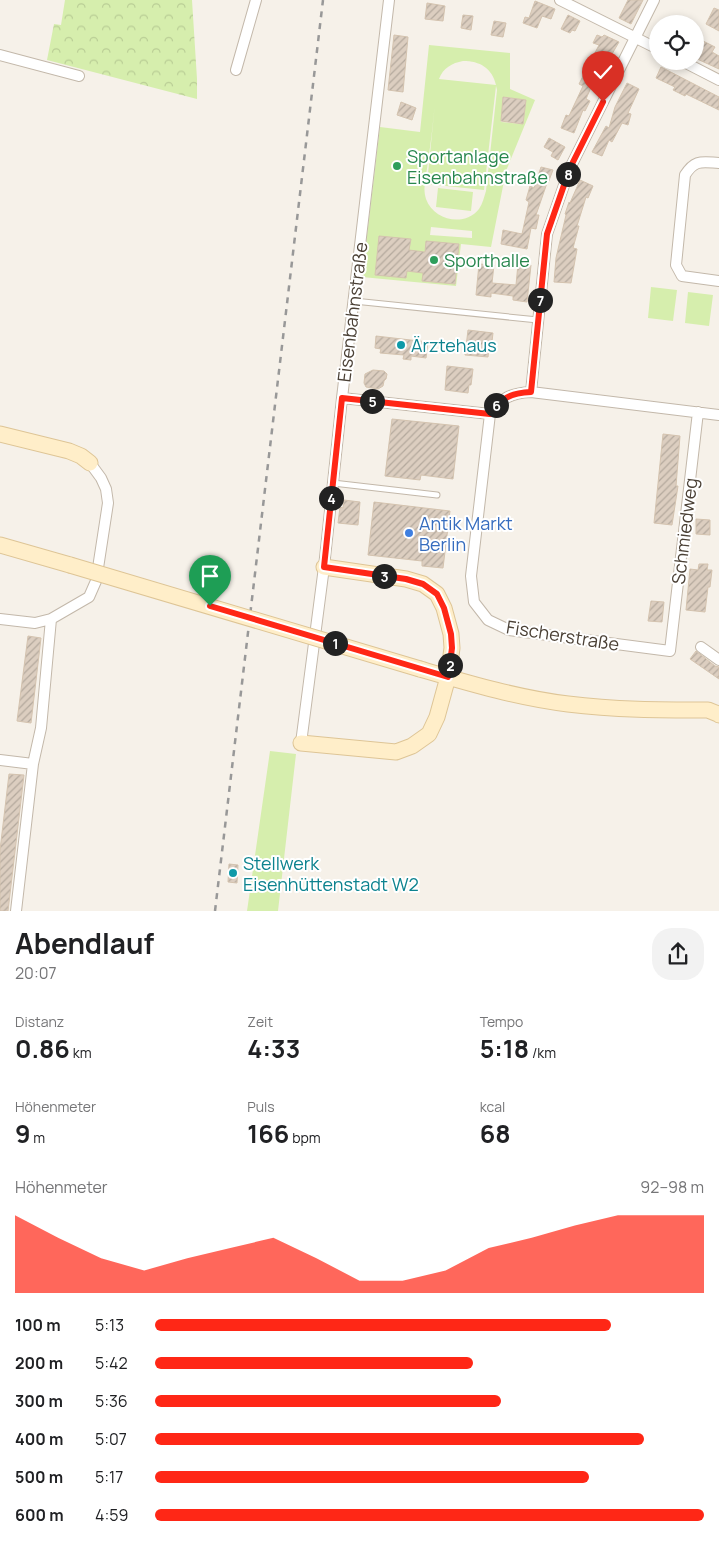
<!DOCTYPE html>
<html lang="de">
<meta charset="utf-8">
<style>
:root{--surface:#fff;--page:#f2f2f2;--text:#202124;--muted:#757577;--accent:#ff2716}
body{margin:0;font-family:Manrope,sans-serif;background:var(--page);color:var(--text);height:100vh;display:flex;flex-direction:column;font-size:19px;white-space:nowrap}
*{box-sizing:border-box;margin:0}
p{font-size:16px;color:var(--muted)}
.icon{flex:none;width:28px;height:28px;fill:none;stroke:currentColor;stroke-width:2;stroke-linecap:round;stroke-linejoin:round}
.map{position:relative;height:911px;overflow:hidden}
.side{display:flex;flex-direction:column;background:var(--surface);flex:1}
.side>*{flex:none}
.buttons{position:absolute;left:649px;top:15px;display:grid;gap:10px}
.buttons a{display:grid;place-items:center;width:55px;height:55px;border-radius:50%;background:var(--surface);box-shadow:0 2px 8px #0003;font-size:25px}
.pin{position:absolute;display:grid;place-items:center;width:42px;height:42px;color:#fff;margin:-51px -21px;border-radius:50% 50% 50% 0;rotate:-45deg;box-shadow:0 0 5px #0007}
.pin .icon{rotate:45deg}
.km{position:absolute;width:25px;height:25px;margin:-12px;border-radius:50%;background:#222;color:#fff;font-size:14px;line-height:25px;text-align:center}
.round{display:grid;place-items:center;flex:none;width:52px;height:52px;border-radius:20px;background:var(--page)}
.summary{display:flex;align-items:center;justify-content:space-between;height:85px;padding:0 15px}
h1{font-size:28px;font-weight:700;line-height:38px}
.stats{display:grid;grid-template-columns:repeat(3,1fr);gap:8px;height:85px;padding:5px 15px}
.stats div{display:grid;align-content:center}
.stats b{font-size:25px;font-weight:700}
.stats small{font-size:14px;font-weight:400}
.stats p{font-size:14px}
.chart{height:140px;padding:10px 15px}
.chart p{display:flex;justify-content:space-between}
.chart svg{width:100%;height:90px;margin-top:5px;fill:var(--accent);opacity:.7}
ul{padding:0 15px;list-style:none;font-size:16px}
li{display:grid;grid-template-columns:80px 60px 1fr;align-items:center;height:38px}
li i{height:12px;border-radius:6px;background:var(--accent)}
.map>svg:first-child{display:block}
.grass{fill:#d6eead;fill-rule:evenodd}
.forest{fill:url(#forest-crowns)}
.building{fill:url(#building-hatch);stroke:#d4c3af}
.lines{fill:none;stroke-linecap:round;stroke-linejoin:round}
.service-casing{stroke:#c3b8aa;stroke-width:7}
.minor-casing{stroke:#c3b8aa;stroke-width:12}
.secondary-casing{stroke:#dec596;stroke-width:17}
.service{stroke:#fff;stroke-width:5}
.minor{stroke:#fff;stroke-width:10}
.secondary{stroke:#ffeec9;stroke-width:15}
.rail{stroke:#989898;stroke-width:2.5;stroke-dasharray:6 6;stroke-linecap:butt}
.secondary-bridge-casing{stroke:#dec596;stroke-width:17;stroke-linecap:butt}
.secondary-bridge{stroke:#ffeec9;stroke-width:15}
.route-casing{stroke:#fff;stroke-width:10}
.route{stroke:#ff2716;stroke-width:6}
.leisure-dot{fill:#2e9e5b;stroke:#fff;stroke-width:2}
.culture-dot{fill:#0f9aa8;stroke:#fff;stroke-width:2}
.shop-dot{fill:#3f7fe0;stroke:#fff;stroke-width:2}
.labels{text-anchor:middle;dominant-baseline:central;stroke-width:4;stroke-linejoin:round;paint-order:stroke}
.leisure-label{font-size:18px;fill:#27864d;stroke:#fff;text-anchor:start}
.street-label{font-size:18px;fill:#4b4136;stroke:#fff}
.culture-label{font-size:18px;fill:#0d838f;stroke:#fff;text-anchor:start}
.shop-label{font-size:18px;fill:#366cbe;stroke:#fff;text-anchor:start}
</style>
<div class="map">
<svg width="719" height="911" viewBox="0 0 719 911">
<defs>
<pattern id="forest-crowns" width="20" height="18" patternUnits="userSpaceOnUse" patternTransform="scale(1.25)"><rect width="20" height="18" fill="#d6eead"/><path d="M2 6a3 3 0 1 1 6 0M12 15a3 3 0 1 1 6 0" fill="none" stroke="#b9cd95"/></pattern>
<pattern id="building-hatch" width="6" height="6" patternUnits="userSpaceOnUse" patternTransform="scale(1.25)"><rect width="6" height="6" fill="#dccec0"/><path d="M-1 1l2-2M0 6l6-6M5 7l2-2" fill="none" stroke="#b4a99d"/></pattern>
</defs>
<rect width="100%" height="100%" fill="#f6f1e9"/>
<!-- grass -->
<path class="grass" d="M429,45L510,53V89L535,100L506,171L491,247L461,244L456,286L362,277L380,127L420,132ZM463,61C480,61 492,68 496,85L439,79C443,68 452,63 463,61ZM496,86L497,90L486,191C484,197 483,203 479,209C465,227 434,221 426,199C422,187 427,173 428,161C431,142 433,123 435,103L427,184L484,190ZM504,97L526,100L523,124L501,122ZM431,227L472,231V238L430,235Z
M438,188L473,192L471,211L436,207Z
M651,287L677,290L673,321L648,318Z
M688,292L713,295L709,326L685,323Z
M270,751L296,754L278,911H247Z"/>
<!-- forest -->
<path class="forest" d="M65,0H192L197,79V99L47,60L54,24L61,25Z"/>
<!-- building -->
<path class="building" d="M628,0H643L631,24L619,18Z
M535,1L555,9L551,19L542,16L537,28L523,23L525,17L529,18Z
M427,3L445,6L443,21L425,19Z
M714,8L719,10V31L706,24Z
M463,15L473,16L471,30L461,28Z
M568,15L580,21L575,31L572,30L570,33L561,29Z
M494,21L506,23L503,37L491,35Z
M394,35L408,37L403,92L388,90Z
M597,35L602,37L604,35L619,42L605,66L603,65L596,77L599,79L595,87L592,85L586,99L590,101L585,111L583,110L574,133L561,128L566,115L569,116L583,86L579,84L599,45L593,43Z
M699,39L715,47L712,52L719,56V69L695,58V46Z
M661,67L719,97V110L686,94L685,96L673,90L675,87L656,78Z
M627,83L639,89L628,113L631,114L628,125L622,123L612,142L609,140L602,156L592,152L606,126L609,128L615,107Z
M503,97L526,100L523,124L501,121Z
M401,102L416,108L412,120L397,115Z
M549,138L565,147L558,160L551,156L553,152L544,147Z
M541,167L553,170L548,183H547L536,215H539L536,229L531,228L527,249L501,244L503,230L522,234L529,202L526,200L530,186L534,188Z
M580,180L593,186L588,198L586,197L577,226H579L573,248L577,249L571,283L554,282L556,258L566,215L565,214L569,202L570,203Z
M379,236L411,239L409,250L425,252L426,241L459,244L455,284L422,281L423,273L407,271L406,278L375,275Z
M479,264L494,265L492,283L516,285L518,264L531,265L527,302L513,300V296L491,293V297L476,295Z
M468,330L493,333L491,350L489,349L488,357L465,355Z
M376,336L428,342L426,358L411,356V360L403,359L404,355L380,353L381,349L375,348Z
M447,366L473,369L471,385H469L468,393L445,390Z
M373,370L384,371L387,374L386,379L384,381L383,386L378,389L366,387L364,383L365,374Z
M392,419L459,426L453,479L421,475L420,480L385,476Z
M663,434L680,436L676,486H678L672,525L654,523Z
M344,500L360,502L358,525L338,523L340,507L343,508Z
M374,502L450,511L443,568L422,566V561L368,555Z
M696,519L710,520V535L696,534Z
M699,564H708L707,570H712L710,587H708L705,612L686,610L690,569L698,570Z
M651,601L664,602L662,622L648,621Z
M28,636L41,638L31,723L17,721Z
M696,651L715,666L719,667V679L690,659Z
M9,774L24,775L8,911H0V850Z
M229,864L238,865L237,883L228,882Z"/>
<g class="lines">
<!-- service casing -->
<g class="service-casing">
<path id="service" d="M354,301L538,320
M333,483L437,495"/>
</g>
<!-- minor casing -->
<g class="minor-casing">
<path id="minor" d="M560,0L658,49
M0,55L79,76
M682,61L719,80
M236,70L256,0
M719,163C702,162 695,159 685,175L676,265L682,276L719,281
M531,392L547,234L570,168L654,0
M342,398L490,414C501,398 511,393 531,392L719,415
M490,414L471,576L474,602L488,620L509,630L670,651L698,412
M0,619L35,623L51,619L89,597L96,581L108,503L106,489L101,478L90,463
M701,647L719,660
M301,743L324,567L342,398L389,0
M0,760L33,764
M16,911L33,764L41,728L51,619"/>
</g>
<!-- secondary casing -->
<g class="secondary-casing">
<path id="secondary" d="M0,434L69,451L81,456L90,463
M0,545L70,565
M420,669C468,683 518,698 568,704C615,710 661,710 708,710L718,714L719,715
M301,743L396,752L412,746L429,734L437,717L448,677L452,648L451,634L444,608L437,594L423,584L406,579L324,567"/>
</g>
<!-- service -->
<use href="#service" class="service"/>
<!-- minor -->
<use href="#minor" class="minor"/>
<!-- secondary -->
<use href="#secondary" class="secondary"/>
<!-- rail -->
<path class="rail" d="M215,911L323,0"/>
<!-- secondary-bridge casing -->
<g class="secondary-bridge-casing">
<path id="secondary-bridge" d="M70,565L420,669"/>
</g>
<!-- secondary-bridge -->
<use href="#secondary-bridge" class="secondary-bridge"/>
</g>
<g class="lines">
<!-- route casing -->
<g class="route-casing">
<path id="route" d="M210,606L448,677L452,648L451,634L444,608L437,594L423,584L406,579L324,567L342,398L490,414C501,398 511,393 531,392L547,234L570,168L603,102"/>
</g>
<!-- route -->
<use href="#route" class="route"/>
</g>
<!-- markers -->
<g class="leisure-dot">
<circle cx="397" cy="166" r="5"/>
<circle cx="434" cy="260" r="5"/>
</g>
<g class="culture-dot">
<circle cx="401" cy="345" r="5"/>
<circle cx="233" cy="873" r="5"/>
</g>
<circle class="shop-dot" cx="409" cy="533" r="5"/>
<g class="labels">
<!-- leisure labels -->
<g class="leisure-label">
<text x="407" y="156">Sportanlage<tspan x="407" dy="21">Eisenbahnstraße</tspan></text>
<text x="444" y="260">Sporthalle</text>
</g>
<!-- street labels -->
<g class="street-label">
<text transform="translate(352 312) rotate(-83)">Eisenbahnstraße</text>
<text transform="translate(684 531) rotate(-83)">Schmiedweg</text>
<text transform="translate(563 635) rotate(9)">Fischerstraße</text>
</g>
<!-- culture labels -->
<g class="culture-label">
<text x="411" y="345">Ärztehaus</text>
<text x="243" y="863">Stellwerk<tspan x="243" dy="21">Eisenhüttenstadt W2</tspan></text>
</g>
<!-- shop labels -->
<g class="shop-label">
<text x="419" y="523">Antik Markt<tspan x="419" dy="21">Berlin</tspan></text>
</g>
</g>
</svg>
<div class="buttons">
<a><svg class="icon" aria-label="locate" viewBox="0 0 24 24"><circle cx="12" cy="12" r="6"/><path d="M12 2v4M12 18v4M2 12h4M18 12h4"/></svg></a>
</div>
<div class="pin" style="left:210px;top:606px;background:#1e9e55"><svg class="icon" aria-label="arrive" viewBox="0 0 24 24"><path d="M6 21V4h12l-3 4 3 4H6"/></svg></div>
<div class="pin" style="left:603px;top:102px;background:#d93025"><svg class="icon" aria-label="check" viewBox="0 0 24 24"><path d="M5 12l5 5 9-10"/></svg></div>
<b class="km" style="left:335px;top:643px">1</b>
<b class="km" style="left:450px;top:665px">2</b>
<b class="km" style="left:384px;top:576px">3</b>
<b class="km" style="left:331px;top:498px">4</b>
<b class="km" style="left:372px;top:401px">5</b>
<b class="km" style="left:496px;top:405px">6</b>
<b class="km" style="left:540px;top:300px">7</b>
<b class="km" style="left:568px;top:174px">8</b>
</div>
<section class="side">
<div class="summary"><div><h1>Abendlauf</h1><p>20:07</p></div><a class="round"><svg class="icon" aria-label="share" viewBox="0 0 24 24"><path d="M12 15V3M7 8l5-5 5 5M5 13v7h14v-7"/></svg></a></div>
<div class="stats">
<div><p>Distanz</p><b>0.86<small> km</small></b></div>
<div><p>Zeit</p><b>4:33</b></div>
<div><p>Tempo</p><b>5:18<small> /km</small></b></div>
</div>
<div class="stats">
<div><p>Höhenmeter</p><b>9<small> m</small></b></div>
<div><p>Puls</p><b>166<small> bpm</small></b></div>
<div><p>kcal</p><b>68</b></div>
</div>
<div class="chart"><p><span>Höhenmeter</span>92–98 m</p>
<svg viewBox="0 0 160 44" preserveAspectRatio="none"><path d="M0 44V6L10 17L20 27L30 33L40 27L50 22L60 17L70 27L80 38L90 38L100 33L110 22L120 17L130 11L140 6L150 6L160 6V44z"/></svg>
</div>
<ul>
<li><b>100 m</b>5:13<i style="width:83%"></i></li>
<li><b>200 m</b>5:42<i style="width:58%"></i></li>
<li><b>300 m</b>5:36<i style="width:63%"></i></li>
<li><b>400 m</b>5:07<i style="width:89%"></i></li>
<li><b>500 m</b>5:17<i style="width:79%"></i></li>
<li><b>600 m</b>4:59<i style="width:100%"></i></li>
</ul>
</section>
